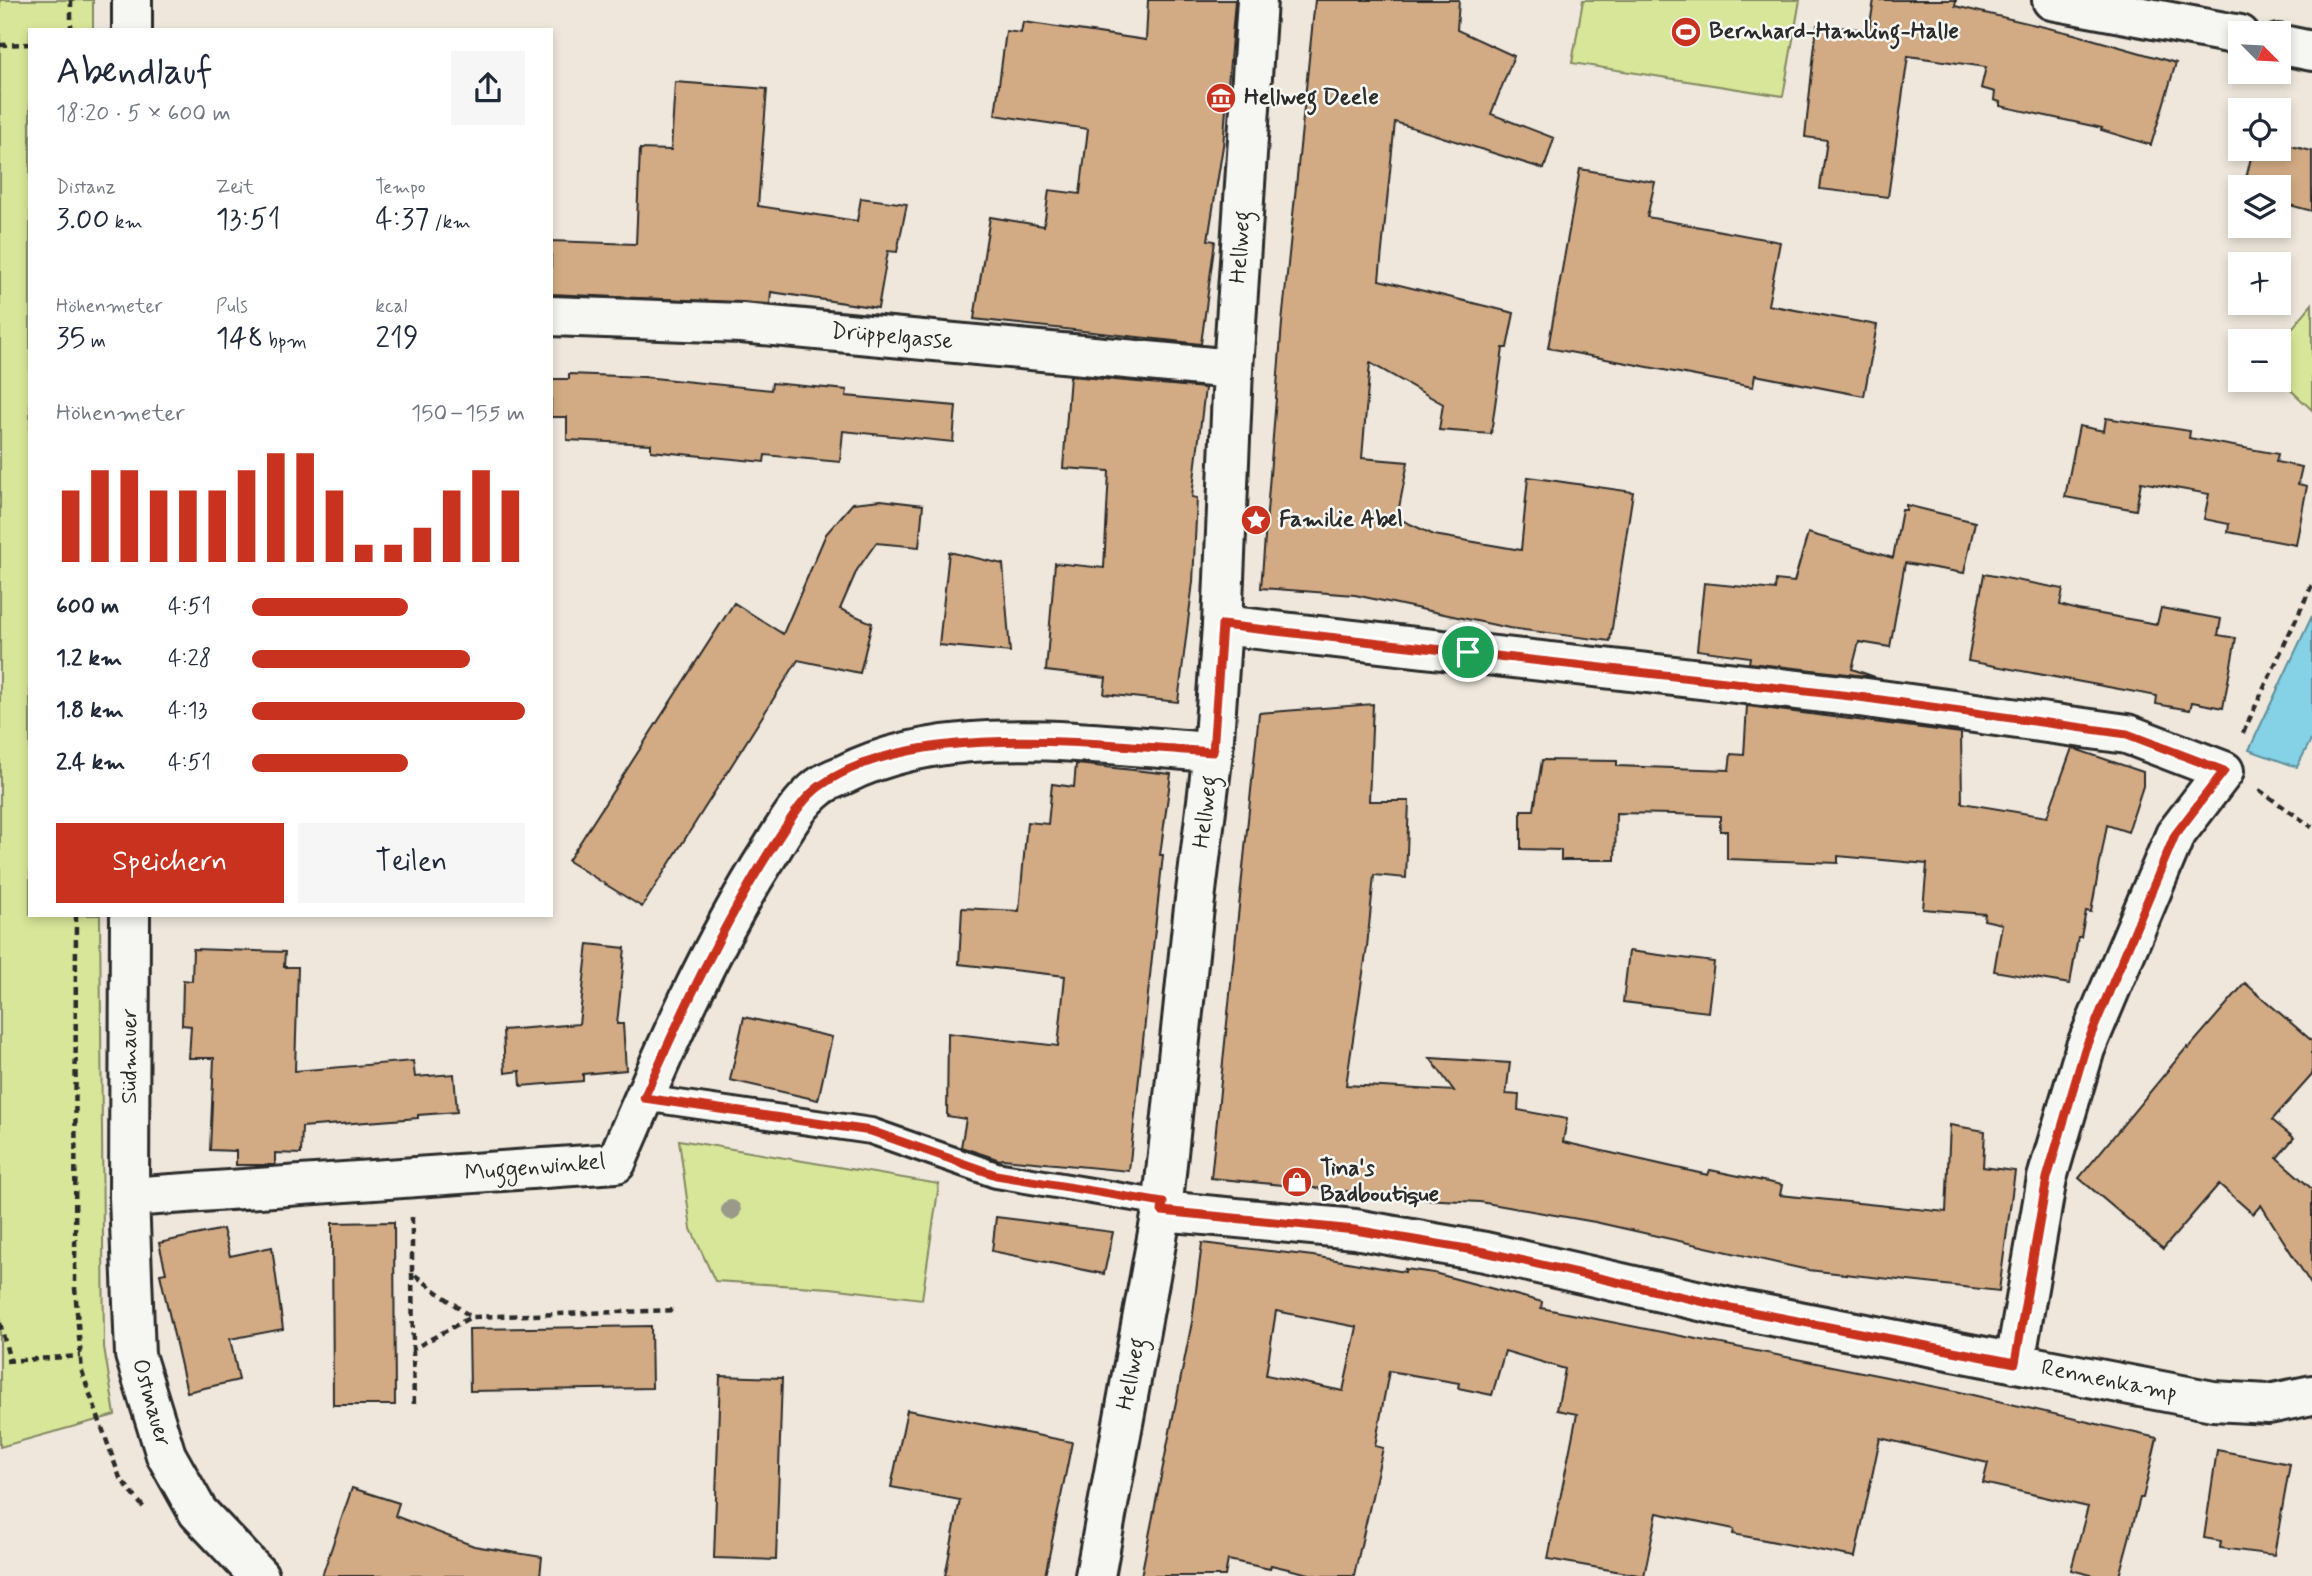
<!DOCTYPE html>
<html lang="de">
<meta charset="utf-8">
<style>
:root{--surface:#fff;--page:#f6f6f7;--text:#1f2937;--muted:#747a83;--accent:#c8321e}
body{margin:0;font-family:Mynerve,sans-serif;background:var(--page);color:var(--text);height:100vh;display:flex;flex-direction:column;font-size:26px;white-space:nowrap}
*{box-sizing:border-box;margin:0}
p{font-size:23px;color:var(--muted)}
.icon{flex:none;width:38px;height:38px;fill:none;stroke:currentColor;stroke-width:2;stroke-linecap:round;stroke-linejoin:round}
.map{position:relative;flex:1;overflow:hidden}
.panel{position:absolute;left:28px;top:28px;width:525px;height:889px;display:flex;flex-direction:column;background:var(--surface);border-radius:0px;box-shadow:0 4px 10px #0003}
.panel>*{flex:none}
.needle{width:46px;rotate:114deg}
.buttons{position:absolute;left:2228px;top:21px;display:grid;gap:14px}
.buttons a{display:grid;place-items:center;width:63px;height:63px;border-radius:0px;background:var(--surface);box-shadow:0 4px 10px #0003;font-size:35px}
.pin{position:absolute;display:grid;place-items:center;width:60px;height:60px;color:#fff;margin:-30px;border:4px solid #fff;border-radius:50%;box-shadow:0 2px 7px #0007}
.round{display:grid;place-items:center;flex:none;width:74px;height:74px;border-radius:0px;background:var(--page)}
.head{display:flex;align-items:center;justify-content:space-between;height:119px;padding:0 28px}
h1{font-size:38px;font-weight:600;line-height:52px}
.stats{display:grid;grid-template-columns:repeat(3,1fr);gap:10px;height:119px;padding:7px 28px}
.stats div{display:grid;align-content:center}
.stats b{font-size:30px;font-weight:600}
.stats small{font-size:19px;font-weight:400}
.stats p{font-size:19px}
.chart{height:196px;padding:14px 28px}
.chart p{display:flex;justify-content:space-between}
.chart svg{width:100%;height:126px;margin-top:7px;stroke:var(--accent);stroke-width:6}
.button{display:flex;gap:14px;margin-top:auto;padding:14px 28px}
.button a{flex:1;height:80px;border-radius:0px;background:var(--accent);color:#fff;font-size:28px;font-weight:600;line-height:80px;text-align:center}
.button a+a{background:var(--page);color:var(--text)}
ul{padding:0 28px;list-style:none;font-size:23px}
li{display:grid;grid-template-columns:112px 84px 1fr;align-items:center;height:52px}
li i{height:18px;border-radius:9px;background:var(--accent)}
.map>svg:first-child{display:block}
.green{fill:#d8e699;stroke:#828862;stroke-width:2}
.water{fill:#85d1e5;stroke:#618f9b;stroke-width:2}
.building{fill:#d2ab84;stroke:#2b2b2b;stroke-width:2;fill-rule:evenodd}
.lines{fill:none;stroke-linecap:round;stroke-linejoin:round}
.lane-casing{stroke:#2b2b2b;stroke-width:30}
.street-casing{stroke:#2b2b2b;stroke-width:44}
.path{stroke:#2b2b2b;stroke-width:4.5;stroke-dasharray:7 5;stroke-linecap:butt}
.lane{stroke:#f6f6f2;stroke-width:24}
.street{stroke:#f6f6f2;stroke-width:38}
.tree{fill:#9b998a}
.route-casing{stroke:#fff;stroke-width:14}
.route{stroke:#c8321e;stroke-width:9}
.labels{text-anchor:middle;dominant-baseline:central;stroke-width:5;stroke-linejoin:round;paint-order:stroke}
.poi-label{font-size:23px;font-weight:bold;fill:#2b2b2b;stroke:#f6f6f2;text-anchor:start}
.street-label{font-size:23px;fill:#2b2b2b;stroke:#f6f6f2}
</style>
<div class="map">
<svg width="2312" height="1576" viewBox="0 0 2312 1576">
<rect width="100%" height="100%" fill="#efe7dc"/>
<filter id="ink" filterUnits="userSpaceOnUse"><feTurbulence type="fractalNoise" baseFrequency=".0143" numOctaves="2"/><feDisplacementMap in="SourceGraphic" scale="14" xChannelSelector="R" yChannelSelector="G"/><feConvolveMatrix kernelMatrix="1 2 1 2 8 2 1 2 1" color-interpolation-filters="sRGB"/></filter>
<g filter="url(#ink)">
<!-- green -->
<path class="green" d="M0,0H93V30H30V915H100L104,1347L115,1415L0,1447Z
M1583,0H1800L1783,96L1572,63Z
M2312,304V410L2279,379V344Z
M679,1140L939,1184L922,1299L830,1288L715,1281L691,1229Z"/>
<!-- water -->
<path class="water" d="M2312,616V738L2297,767L2249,750Z"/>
<!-- building -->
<path class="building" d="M1148,0H1235L1223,146L1208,240L1215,241L1201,344L974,319L990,217L1044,226L1049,190L1080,194L1088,129L995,115L1006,31L1021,33L1023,22L1146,40Z
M1315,0H1459L1457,30L1514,56L1491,114L1554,138L1544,169L1395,122L1379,280L1514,313L1507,348H1503L1491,434L1439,430L1443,404L1370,363L1362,458L1408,462L1397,518L1434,535L1521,550L1528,477L1633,492L1610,641L1509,628L1355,595L1261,588L1282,323Z
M1874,0H1956L1955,6L2074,34L2176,63L2151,145L2101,130L2102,128L2000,106V102L1994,100L1995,92L1981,88L1986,67L1908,56L1888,197L1820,189L1827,140L1805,137L1817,25L1869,30Z
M675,82L767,89L758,206L857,221L861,198L907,204L897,252L888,251L878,308L771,292L770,304L551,294V241L636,244L640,149L671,150Z
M2278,143L2312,151V211L2278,202V187H2244L2253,149H2278Z
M1580,169L1655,182L1647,217L1780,242L1768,305L1877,325L1864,396L1755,375L1753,387L1548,348Z
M569,374L644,377L771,390L772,383L847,390L846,396L956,406L953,442L843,431L840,462L765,455L764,462L651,451V444L567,440V417H551V379H569Z
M1070,376L1205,388L1192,497L1197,498L1193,582L1178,702L1104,694L1106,678L1046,671L1055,563L1104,568L1109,471L1063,468Z
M2106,418L2190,431L2189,438L2278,454L2276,462L2302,467L2298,484L2307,486L2296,545L2228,532L2229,524L2204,519L2209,494L2141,482L2136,510L2065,497L2079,426L2104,431Z
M881,500L923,505L919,547L876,543L857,570L840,609L872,623L860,673L798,660L642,907L568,861L734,603L783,634L826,534L853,503Z
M1906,505L1975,522L1964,573L1905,563L1890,647L1859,642L1852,669L1875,677L1749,663L1750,657L1697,650L1704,583L1775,590L1776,580L1794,582L1808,533L1893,558L1902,510H1906Z
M949,552L1003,564L1010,652L939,645Z
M1984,574L2063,589L2060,605L2078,610L2157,624L2161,608L2221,619L2218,635L2236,638L2223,708L2192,702L2190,710L2156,704L2157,696L1968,661Z
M1373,704L1369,801H1409L1406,878L1374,875L1367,947L1346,1085L1454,1091L1430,1058L1510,1063L1506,1094L1519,1095L1518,1110L1567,1119L1563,1142L1708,1175L1710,1170L1782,1185L1780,1195L1946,1212L1950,1125L1985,1131L1983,1167L2015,1171L1999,1291L1808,1270L1595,1222L1480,1202L1365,1196V1193L1211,1178L1259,713Z
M1747,706L1961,733L1962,803L2047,817L2072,748L2143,772V786L2128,832L2107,825L2091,912L2086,911L2081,937H2078L2070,984L1994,971L2002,924L1984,920L1985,914L1923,909L1927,864L1838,856V863L1727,859V831H1720V816L1675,814L1616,813L1615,860H1561V850L1521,849V810H1534L1542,760L1617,761V766L1729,770L1731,754L1744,755Z
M1076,764L1171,774L1160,855H1163L1129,1171L1003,1159L1000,1160L961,1147L966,1119L947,1116L948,1033L1058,1046L1065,976L959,964L962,908L1019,911L1027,822L1048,824L1052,784L1074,787Z
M588,944L625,948L617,1024H623L626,1070L583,1074V1081L521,1086L520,1071L505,1073L503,1030L579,1024Z
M193,949L285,952L284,967H298L295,1071L413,1061L415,1077L454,1074L457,1112L418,1115V1118L302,1127L301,1154L275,1153V1165H236V1151L210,1150L214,1058H189L191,1026L182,1025L183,980L192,981Z
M1629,951L1714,962L1708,1012L1623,1002Z
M2245,983L2312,1041V1075L2272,1120L2294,1138L2277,1158L2312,1189V1286L2261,1205L2253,1214L2219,1184L2163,1249L2079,1178L2187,1047L2188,1049Z
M744,1017L832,1037L818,1100L730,1080Z
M996,1217L1113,1232L1104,1274L992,1251Z
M394,1222L395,1405H333L332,1223Z
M223,1229L230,1256L272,1247L283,1329L230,1339L239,1380L187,1392L160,1274L166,1273L159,1243Z
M1202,1243L1313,1256L1405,1272V1269L1434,1273L1542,1302L1541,1308L1947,1389L2157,1438L2143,1498H2140L2119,1576H2095L2071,1570L2088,1507L1983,1483L1988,1463L1880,1438L1855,1557L1733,1534L1734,1529L1657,1513L1644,1576L1548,1559L1577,1414L1557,1410L1565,1369L1505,1351L1492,1395L1458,1388L1459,1383L1389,1371L1375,1446L1383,1448L1354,1576H1318L1271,1565L1270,1569L1228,1560L1225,1576H1141L1192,1322ZM1276,1311L1357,1327L1343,1391L1266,1375Z
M651,1326L652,1388L470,1391L469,1329Z
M720,1376L782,1378L776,1560L714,1558Z
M907,1410L1072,1442L1045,1576H945L960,1500L891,1487Z
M2217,1450L2290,1464L2274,1555L2220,1548L2221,1541L2204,1538Z
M352,1488L399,1503L395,1516L474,1546L542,1557L540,1576H322Z"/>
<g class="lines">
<!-- lane casing -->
<g class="lane-casing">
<path id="lane" d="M644,1098L871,1131L996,1175L1163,1203"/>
</g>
<!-- street casing -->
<g class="street-casing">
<path id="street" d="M132,0V30
M2052,0L2240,35
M2278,44L2312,51
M551,316L741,323L1233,369
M1222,625L1859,697L2127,734L2224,771L2175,835L2085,1049L2047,1178L2015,1363
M130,915L129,1197L135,1355L166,1455L198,1512L259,1576
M129,1197L616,1163C662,1056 708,948 771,850C784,829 799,802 819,787C825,782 835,778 843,775C951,720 1096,745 1213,752
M1162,1211L1355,1229L1485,1252L1731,1308L2213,1401L2269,1404L2312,1395
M1095,1576L1162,1211L1193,916L1213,752L1222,625L1233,369L1257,0"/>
</g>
<!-- path -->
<path class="path" d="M71,0V30
M0,45L30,44
M2243,733L2312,585
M2259,790L2312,827
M76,915L75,1288L82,1372L120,1478L144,1508
M412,1217V1273L471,1317L677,1310
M412,1273L413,1349L471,1317
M0,1323L10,1361
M413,1349L414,1409
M6,1361L81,1356"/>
<!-- lane -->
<use href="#lane" class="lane"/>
<!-- street -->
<use href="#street" class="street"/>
</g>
<!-- trees -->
<circle class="tree" cx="731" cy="1210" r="10"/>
</g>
<g class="lines" filter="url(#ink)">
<!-- route casing -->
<g class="route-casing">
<path id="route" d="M1222,625L1859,697L2127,734L2224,771L2175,835L2085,1049L2047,1178L2015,1363L1731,1308L1485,1252L1355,1230L1162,1211L1163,1203L996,1175L871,1131L644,1098C682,1012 721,928 771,849C785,829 800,800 820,786C914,719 1102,745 1213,752Z"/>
</g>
<!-- route -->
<use href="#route" class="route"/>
</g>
<!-- icons -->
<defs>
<g id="stadium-disc" transform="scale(1.575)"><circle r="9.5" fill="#c8321e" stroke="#f6f6f2"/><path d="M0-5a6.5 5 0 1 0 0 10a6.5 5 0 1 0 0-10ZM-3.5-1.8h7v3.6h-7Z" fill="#fff"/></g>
<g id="museum-disc" transform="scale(1.575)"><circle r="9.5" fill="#c8321e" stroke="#f6f6f2"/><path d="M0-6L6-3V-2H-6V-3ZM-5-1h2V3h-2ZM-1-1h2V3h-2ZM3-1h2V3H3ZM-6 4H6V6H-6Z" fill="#fff"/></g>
<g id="sight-disc" transform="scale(1.575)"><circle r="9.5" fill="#c8321e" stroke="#f6f6f2"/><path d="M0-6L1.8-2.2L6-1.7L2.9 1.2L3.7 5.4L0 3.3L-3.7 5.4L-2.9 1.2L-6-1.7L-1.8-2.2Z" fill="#fff"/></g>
<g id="shop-disc" transform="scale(1.575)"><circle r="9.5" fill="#c8321e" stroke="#f6f6f2"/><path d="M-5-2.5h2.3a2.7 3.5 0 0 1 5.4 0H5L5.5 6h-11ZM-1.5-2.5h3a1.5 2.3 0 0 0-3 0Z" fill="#fff"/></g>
</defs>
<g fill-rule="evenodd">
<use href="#stadium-disc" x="1686" y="32"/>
<use href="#museum-disc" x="1221" y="98"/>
<use href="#sight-disc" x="1256" y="520"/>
<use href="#shop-disc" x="1297" y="1182"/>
</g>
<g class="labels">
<!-- poi labels -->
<g class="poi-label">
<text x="1709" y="32">Bernhard-Hamling-Halle</text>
<text x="1244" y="98">Hellweg Deele</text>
<text x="1279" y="520">Familie Abel</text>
<text x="1320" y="1169">Tina's<tspan x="1320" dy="26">Badboutique</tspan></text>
</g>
<!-- street labels -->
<g class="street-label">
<text transform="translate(1241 247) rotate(-86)">Hellweg</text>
<text transform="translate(892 337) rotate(5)">Drüppelgasse</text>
<text transform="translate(1206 812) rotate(-83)">Hellweg</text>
<text transform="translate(130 1056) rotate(-90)">Südmauer</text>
<text transform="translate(535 1168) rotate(-5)">Muggenwinkel</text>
<text transform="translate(1132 1374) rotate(-79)">Hellweg</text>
<text transform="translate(2109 1381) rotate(11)">Rennenkamp</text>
<text transform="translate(151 1403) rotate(74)">Ostmauer</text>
</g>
</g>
</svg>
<div class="buttons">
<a><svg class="needle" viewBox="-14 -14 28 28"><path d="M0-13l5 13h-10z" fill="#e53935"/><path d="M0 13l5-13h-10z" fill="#747a83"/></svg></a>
<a><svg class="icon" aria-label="locate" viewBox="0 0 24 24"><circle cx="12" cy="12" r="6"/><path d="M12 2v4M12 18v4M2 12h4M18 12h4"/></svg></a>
<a><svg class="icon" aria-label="layers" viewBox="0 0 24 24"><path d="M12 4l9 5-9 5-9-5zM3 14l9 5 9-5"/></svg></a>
<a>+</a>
<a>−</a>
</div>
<div class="pin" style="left:1468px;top:652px;background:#1e9e55"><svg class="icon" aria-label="arrive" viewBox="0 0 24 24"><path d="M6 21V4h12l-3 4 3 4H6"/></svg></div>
<section class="panel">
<div class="head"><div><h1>Abendlauf</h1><p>18:20 · 5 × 600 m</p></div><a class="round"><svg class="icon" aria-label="share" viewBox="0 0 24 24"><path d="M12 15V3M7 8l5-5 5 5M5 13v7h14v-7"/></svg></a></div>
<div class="stats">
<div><p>Distanz</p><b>3.00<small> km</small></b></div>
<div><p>Zeit</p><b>13:51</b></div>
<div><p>Tempo</p><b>4:37<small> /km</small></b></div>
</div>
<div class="stats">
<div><p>Höhenmeter</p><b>35<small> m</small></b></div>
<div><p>Puls</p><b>148<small> bpm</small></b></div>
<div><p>kcal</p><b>219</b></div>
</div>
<div class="chart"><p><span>Höhenmeter</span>150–155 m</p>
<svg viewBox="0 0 160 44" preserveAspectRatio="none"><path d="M5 44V19M15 44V12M25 44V12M35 44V19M45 44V19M55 44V19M65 44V12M75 44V6M85 44V6M95 44V19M105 44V38M115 44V38M125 44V32M135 44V19M145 44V12M155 44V19"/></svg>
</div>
<ul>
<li><b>600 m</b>4:51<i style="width:57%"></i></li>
<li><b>1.2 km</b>4:28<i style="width:80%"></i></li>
<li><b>1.8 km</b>4:13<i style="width:100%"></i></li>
<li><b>2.4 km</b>4:51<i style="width:57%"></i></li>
</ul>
<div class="button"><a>Speichern</a><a>Teilen</a></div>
</section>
</div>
